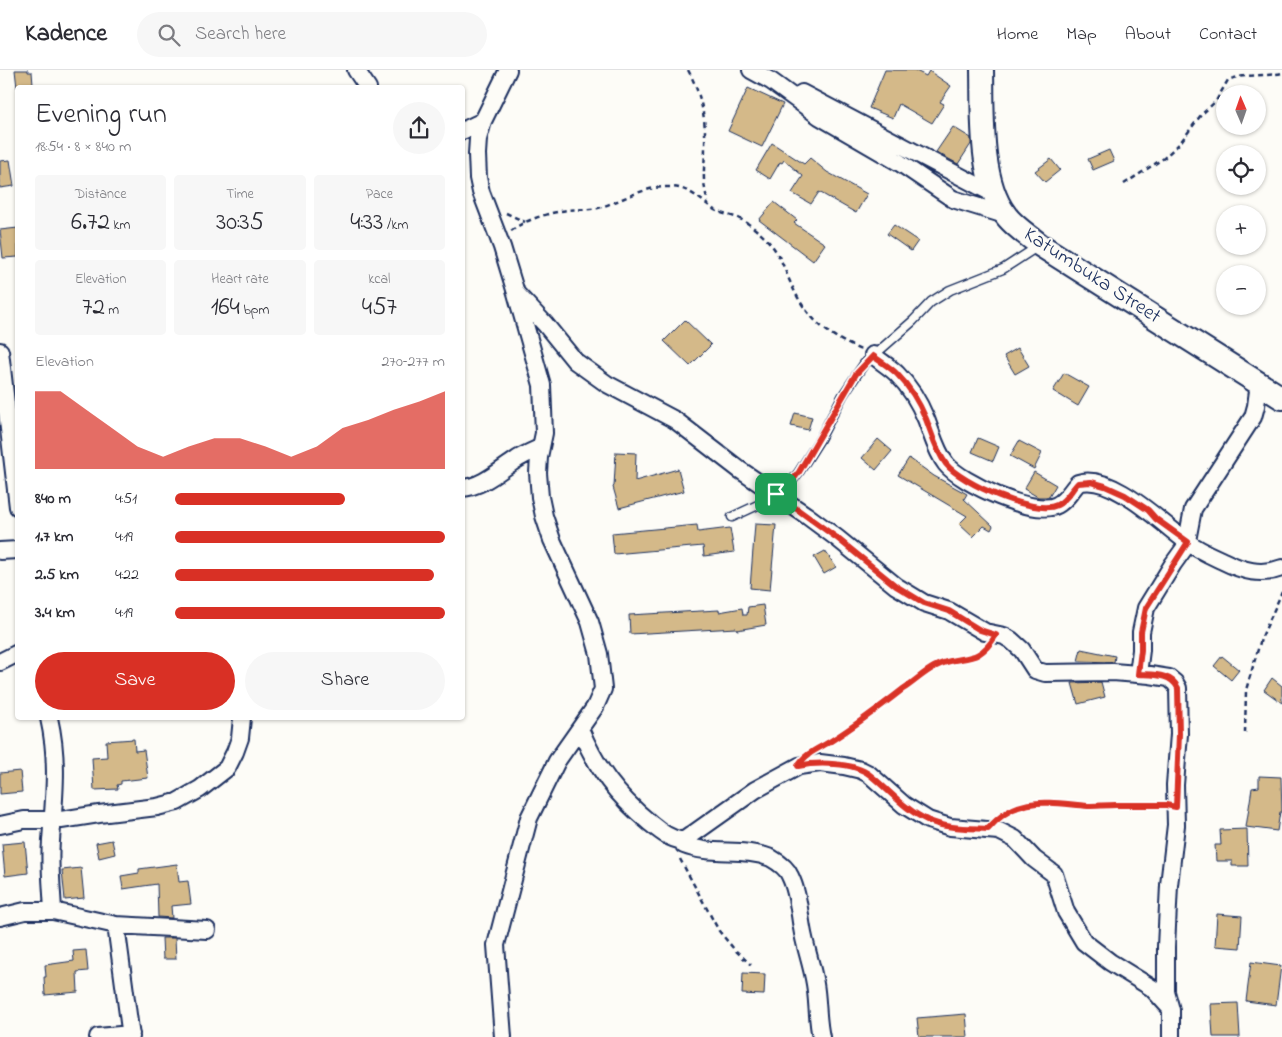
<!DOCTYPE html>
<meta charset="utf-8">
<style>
:root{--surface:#fff;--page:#f7f7f7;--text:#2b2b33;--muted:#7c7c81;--line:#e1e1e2;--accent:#d93025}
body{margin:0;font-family:"Indie Flower",sans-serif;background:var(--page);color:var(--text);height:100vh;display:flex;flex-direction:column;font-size:19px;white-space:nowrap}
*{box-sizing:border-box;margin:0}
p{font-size:16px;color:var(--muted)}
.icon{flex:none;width:28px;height:28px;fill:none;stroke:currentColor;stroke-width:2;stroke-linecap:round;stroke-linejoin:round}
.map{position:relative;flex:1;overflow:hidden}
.side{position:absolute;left:15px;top:15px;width:450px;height:635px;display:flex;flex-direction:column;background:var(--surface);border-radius:5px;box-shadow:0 1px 4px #0004}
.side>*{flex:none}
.needle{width:32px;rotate:358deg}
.controls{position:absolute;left:1216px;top:15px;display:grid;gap:10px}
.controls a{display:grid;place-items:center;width:50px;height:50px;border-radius:50%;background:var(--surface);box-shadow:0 1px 4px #0004;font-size:25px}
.pin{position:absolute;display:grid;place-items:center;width:42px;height:42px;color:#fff;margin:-21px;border-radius:10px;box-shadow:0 2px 8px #0006}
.round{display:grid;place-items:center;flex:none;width:52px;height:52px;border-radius:26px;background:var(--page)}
.overview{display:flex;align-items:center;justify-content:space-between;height:85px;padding:0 20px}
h1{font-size:28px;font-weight:600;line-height:38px}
.stats{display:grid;grid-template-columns:repeat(3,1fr);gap:8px;height:85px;padding:5px 20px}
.stats div{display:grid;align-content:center;border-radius:5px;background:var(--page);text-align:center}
.stats b{font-size:25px;font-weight:600}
.stats small{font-size:14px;font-weight:400}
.stats p{font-size:14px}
.chart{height:140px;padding:10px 20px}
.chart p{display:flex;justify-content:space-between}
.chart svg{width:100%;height:90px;margin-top:5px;fill:var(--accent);opacity:.7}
.primary-button{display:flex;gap:10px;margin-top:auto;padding:10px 20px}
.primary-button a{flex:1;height:58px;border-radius:30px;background:var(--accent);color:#fff;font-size:20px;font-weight:600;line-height:58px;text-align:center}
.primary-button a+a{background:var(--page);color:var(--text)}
ul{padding:0 20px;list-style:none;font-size:16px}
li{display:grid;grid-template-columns:80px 60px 1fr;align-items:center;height:38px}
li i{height:12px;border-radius:6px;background:var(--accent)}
header{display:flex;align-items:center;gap:30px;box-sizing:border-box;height:70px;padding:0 25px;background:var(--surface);border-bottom:1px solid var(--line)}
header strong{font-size:24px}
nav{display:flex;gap:28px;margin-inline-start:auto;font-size:18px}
.search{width:350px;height:45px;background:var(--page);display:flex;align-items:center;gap:12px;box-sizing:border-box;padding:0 18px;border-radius:28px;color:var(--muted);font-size:19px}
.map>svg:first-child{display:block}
.building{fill:#d4b989;stroke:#1b2f5e}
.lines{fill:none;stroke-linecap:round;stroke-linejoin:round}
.lane-casing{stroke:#1b2f5e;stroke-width:11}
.street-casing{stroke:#1b2f5e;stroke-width:20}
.secondary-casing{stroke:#1b2f5e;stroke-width:26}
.path{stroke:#1b2f5e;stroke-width:2.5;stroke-dasharray:5 4;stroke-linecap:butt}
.lane{stroke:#fdfcf7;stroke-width:8}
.street{stroke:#fdfcf7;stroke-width:16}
.secondary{stroke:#fdfcf7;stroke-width:22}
.route-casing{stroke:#fff;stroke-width:10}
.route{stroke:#d93025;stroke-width:6}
.labels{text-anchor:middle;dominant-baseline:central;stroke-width:4;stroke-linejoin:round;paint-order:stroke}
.street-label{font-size:21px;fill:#1b2f5e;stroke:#fdfcf7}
</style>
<header>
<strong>Kadence</strong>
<div class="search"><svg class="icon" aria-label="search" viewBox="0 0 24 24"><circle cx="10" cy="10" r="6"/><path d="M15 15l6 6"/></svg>Search here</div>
<nav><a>Home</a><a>Map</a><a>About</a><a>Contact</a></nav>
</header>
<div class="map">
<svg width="1282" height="967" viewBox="0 0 1282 967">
<rect width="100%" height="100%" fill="#fdfcf7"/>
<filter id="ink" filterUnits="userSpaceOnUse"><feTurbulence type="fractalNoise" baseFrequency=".02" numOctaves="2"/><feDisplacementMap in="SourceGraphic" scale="10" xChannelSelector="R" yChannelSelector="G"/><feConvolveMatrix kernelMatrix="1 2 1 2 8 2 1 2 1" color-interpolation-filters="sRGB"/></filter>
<g filter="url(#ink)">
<!-- building -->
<path class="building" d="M15,0H28V2H32L33,15H30V18H17Z
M885,0H914L926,6L929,1L951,16L940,32L944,34L932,53L899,34L893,48L869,38Z
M748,18L783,34L762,77L728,61Z
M953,57L971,68V74L958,94L936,82Z
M772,73L804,94L810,88L827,102L867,124L856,143L819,122L811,134L792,123L803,106L784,90L782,93L780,92L770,109L756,100Z
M1109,80L1114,91L1093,100L1088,89Z
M1051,89L1060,100L1045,112L1035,101Z
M10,90L14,116L0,118V91Z
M774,132L797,150L794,153L825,174L813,191L759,150Z
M894,155L918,171L911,181L887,164Z
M18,158V187L3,188L0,160Z
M685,250L711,275L690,296L664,271Z
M1018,278L1029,296L1015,304L1004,286Z
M1064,303L1089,317L1078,336L1053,321Z
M795,343L812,347L808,360L791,356Z
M978,368L999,377L993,391L972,382Z
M878,369L892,381L876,400L862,388Z
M1019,371L1042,383L1034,399L1010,386Z
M616,382L636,383L635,411L678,399L684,421L619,438L613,417L614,416Z
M909,388L934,406L967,424L964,429L993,456L991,460L984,456L973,467L959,454L967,446L898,405Z
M1034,402L1056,415L1049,427H1038L1024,419Z
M755,454L776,455L770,520L750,518Z
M697,455L698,462L730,458L734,482L704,486L703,476L614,484L612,463Z
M825,481L836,497L824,504L814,487Z
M763,535L766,555L737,560L736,558L630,564L629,545L719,540V542L742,538L743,545H747L748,537Z
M1081,579L1115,586L1114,592L1078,591Z
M1222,586L1239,600L1231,610L1214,596Z
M1272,608L1282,616V633L1264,620Z
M1101,612L1105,627L1078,634L1072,613Z
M134,669L135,681L144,680L148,708L121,711V714L117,715L118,719L94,720L92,688L107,687L106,671Z
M20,701L22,722L0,724V703Z
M1259,706L1281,707L1282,742H1280L1277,761L1246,757L1252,718L1259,717Z
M1247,759L1248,796H1232V791H1216L1215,775H1221L1220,760Z
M112,770L115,784L99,788L96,773Z
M25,772L28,803L5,806L2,774Z
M177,794L179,812L188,811L191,834L171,836L172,848L158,847L157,814L123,819L121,806L139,803V799Z
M81,798L84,828L65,830L62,800Z
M1217,844L1242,846L1240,878L1215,876Z
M162,868H175L176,889H163Z
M86,880L88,901L77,902L78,922L45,925L44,907H46L45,895L74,891L73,881Z
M1251,892L1281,896L1276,935L1246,931Z
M743,903L765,904L764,925L742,924Z
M1238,933L1240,967H1213L1211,934Z
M966,944L968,967H919L917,948Z"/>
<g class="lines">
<!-- lane casing -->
<g class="lane-casing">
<path id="lane" d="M732,447L760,434L789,415L799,402L820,369L843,325L864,294L913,251L931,232L950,220L1003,199L1037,177"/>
</g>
<!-- street casing -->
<g class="street-casing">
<path id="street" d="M356,0L368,18
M751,0L771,11L819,46L900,93L953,129L1005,145
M802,23L992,123
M462,61L483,51
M516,223L545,254L575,291L607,314L675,350L740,400L806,445L837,468L896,516L924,533L949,541L985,562L1004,566L1011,570L1022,580L1035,600L1045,603L1113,602L1150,605L1169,608L1175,613L1178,618L1179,664L1175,715L1176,755L1169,815L1166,877V922L1171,940V967
M0,281L18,437
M873,285C881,292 890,297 897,304C910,317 919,332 926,349C932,364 936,381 946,394C961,413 1035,447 1057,435C1067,430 1071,420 1078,413C1111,402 1161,453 1186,471C1198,480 1210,485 1223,491C1243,501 1261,506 1282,498
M462,418C482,417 500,400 516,390C523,385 532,382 541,377
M0,481L18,480
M0,592L18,583
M1138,604L1141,580V562L1146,538L1173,494L1186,476L1193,439L1253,347L1256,336L1259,313
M49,648C59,692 54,727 51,771C49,795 52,818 53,841
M580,659C597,699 616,725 650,753C660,761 669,769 683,771L684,775C712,786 743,777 771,788C778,792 787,798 790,806C798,822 799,841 802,858C805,877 812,895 815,914C818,931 817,950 821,967
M0,755L24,750H61L99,744L157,737L177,732L200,719L227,698L235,682L240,668L242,648
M683,771L755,720L799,696L820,693L844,696L861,700L869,704L904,735L928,750L950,757L999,761L1015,769L1034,789L1054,804L1066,842L1084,872L1110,892L1152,918L1170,938
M0,847L25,841H53L116,855L207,860
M116,855L131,967
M98,967L131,964
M503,967L496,875L529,748L557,691L595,637L603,619L599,584L590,552L552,470L544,446L540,427L538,403L539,387L544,363L542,315L516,223L502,177L481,122L478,108L477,84L478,69L483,51L508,0"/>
</g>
<!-- secondary casing -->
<g class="secondary-casing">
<path id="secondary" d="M982,0C983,43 979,109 1005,144C1013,156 1028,165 1040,175L1282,328"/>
</g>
<!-- path -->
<path class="path" d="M688,0C701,24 706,48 705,75C705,98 701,108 708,132
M1124,114L1164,88L1180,73L1201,45L1216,31L1228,10C1244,3 1265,7 1282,3
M506,143L525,152
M511,161C526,149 549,143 567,140C577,139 588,140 598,138C622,131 643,116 670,117C688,117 700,129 713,139C721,144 730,145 738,148C748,152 767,168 773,177C782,189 786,204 793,218C808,250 829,266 861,280
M1245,663L1246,620L1261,569L1282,522
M820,677L862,650L932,598L952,590L977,586L986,578
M1002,746C1034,725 1056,735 1091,736C1114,736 1137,736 1160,735
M680,789L719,861L734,879L751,895"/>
<!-- lane -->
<use href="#lane" class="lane"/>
<!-- street -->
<use href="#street" class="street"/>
<!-- secondary -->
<use href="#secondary" class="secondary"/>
</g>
</g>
<g class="lines" filter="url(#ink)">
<!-- route casing -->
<g class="route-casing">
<path id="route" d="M873,286C881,292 890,297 897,304C910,317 919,332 926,349C932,364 936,381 946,394C961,413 1035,446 1057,435C1067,430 1071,420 1078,413L1091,412L1105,416L1125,425L1148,440L1156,449L1188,472L1146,538L1141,562V580L1138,604C1152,605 1171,603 1178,618L1179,664L1176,737L1166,735C1149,735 1132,735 1116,735C1106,735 1097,736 1088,736C1049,733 1018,724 988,759C968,758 946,759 927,750C905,740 889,720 870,705C854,692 817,692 798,696C805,683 820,678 831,671C856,655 880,637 903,619C914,612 923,603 934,597C962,582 976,598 996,565L980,560L949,541L924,533L896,516L837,468L776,424L789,415L799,402L856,304Z"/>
</g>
<!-- route -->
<use href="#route" class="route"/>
</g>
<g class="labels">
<!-- street labels -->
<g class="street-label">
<text transform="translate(1092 206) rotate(33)">Katumbuka Street</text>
</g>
</g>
</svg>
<div class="controls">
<a><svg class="needle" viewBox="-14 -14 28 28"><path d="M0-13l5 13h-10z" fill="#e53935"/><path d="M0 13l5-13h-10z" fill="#7c7c81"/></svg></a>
<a><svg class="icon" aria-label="locate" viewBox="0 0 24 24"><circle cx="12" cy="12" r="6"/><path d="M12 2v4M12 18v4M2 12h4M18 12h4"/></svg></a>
<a>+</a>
<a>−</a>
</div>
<div class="pin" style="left:776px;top:424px;background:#1e9e55"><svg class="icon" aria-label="arrive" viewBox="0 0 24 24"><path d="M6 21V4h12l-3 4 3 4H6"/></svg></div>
<section class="side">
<div class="overview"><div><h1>Evening run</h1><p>18:54 · 8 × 840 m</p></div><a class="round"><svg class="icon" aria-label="share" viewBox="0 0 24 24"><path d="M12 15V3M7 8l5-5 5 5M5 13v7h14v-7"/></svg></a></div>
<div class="stats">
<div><p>Distance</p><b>6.72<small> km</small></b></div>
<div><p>Time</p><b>30:35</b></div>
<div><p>Pace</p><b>4:33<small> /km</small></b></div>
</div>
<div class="stats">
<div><p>Elevation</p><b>72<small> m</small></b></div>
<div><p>Heart rate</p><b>164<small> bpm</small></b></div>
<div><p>kcal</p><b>457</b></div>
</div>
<div class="chart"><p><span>Elevation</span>270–277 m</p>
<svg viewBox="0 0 160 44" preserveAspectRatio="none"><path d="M0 44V6L10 6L20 15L30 24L40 33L50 38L60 33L70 29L80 29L90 33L100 38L110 33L120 24L130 20L140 15L150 11L160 6V44z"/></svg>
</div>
<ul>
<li><b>840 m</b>4:51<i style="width:63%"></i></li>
<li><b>1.7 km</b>4:19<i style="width:100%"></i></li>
<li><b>2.5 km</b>4:22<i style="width:96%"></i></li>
<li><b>3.4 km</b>4:19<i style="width:100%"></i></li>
</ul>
<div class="primary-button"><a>Save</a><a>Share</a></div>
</section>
</div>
